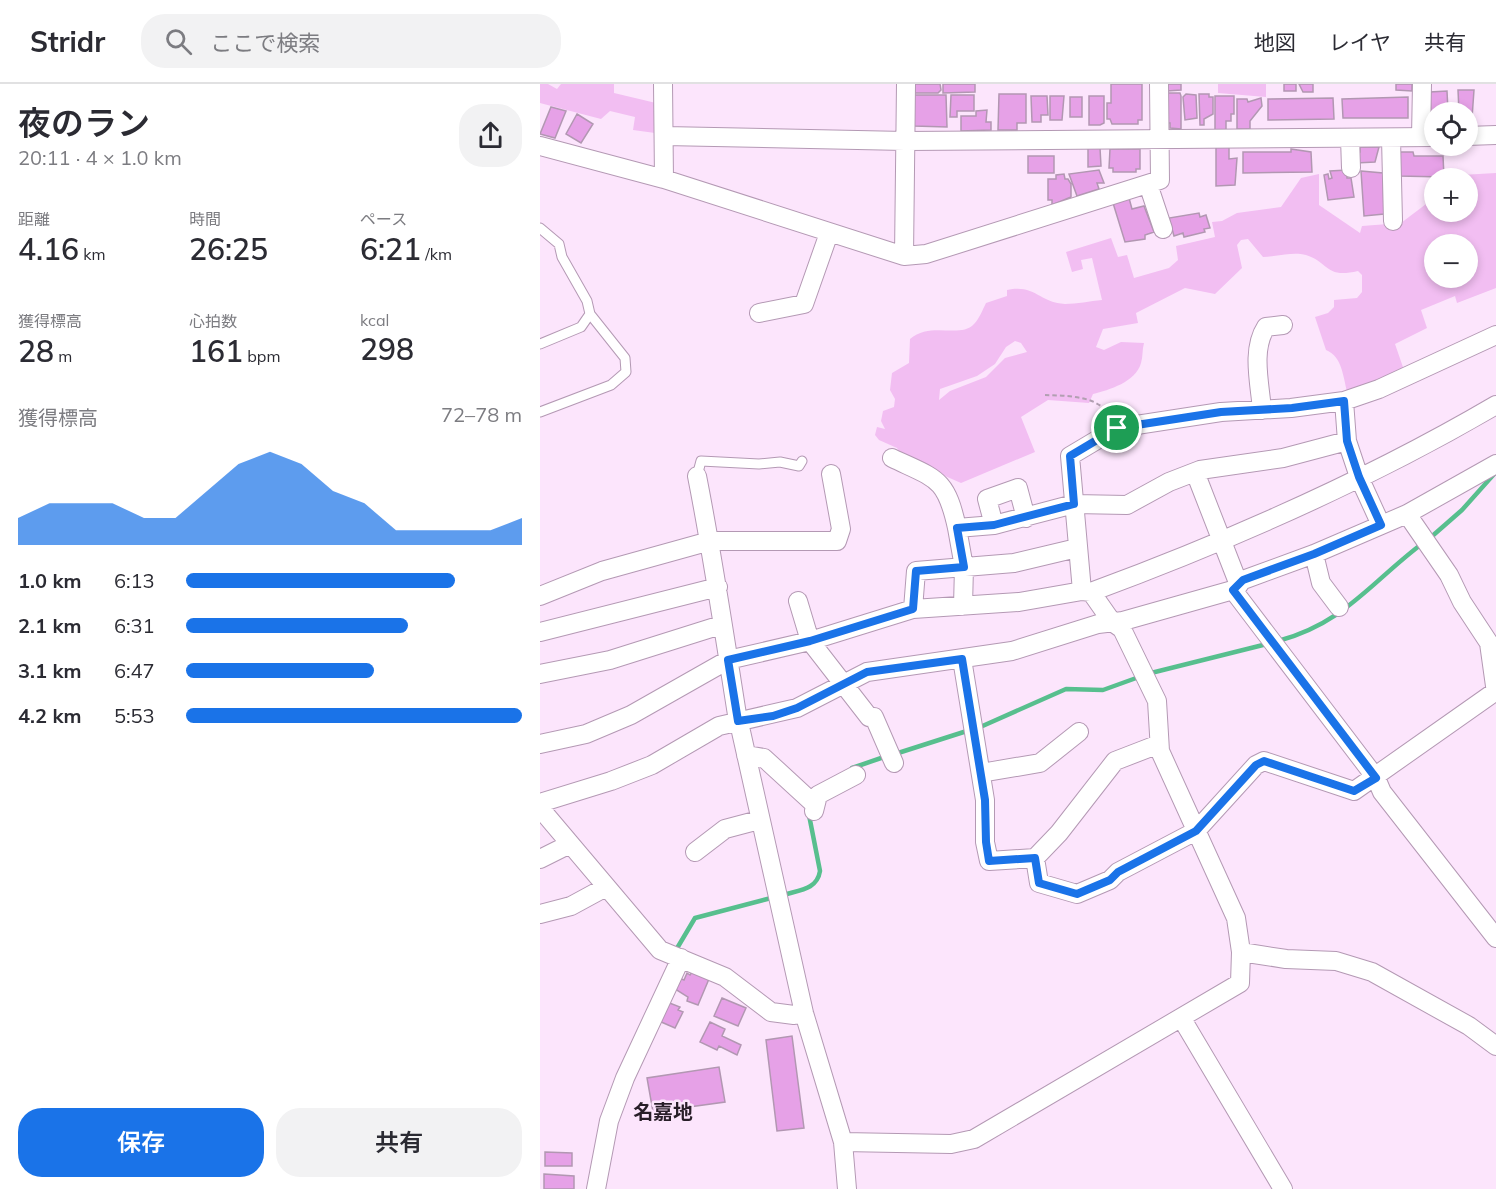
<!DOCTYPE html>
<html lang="ja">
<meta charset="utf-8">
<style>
:root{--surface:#fff;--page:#f2f2f3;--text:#2b2b33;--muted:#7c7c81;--line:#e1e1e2;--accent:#1a73e8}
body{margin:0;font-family:Mulish,"Noto Sans JP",sans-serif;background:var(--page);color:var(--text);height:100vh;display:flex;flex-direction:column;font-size:22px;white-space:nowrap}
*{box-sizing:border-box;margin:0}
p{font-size:20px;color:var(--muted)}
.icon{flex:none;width:33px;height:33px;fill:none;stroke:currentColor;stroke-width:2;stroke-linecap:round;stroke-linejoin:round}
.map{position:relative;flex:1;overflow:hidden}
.panel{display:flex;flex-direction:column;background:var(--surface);width:540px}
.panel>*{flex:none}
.tools{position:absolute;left:884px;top:18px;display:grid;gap:12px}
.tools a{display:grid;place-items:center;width:54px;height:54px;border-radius:50%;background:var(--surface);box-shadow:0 3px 9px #0003;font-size:30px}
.pin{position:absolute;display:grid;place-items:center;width:51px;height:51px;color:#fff;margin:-26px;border:3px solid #fff;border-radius:50%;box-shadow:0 2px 6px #0007}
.round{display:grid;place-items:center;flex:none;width:63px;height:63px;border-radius:24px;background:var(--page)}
.headline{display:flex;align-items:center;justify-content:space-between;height:102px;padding:0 18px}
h1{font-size:33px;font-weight:600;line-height:45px}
.metrics{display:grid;grid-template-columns:repeat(3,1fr);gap:9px;height:102px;padding:6px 18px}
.metrics div{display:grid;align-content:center}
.metrics b{font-size:30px;font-weight:600}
.metrics small{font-size:16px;font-weight:400}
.metrics p{font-size:16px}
.chart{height:168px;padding:12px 18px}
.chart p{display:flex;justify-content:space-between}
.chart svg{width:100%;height:108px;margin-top:6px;fill:var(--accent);opacity:.7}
.button{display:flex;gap:12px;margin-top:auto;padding:12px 18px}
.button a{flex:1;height:69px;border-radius:24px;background:var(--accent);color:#fff;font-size:24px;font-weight:600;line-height:69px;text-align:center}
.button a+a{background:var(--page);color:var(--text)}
ul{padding:0 18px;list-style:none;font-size:20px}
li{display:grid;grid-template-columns:96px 72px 1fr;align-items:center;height:45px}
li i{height:15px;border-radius:8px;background:var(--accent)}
header{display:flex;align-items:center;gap:36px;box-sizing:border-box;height:84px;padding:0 30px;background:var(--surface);border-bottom:2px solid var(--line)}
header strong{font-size:28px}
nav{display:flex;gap:33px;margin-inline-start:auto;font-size:21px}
.search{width:420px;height:54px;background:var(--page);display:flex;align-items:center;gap:15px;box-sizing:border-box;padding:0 21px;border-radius:24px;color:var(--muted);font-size:22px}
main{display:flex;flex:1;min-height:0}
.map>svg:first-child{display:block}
.green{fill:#f2bef2;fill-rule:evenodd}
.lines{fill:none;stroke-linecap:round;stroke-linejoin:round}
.stream{stroke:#57bf8e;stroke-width:4.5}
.building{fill:#e6a1e7;stroke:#b297b2;stroke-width:1.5}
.service-casing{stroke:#b499b4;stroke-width:11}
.minor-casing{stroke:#b499b4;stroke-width:20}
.path{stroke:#b19fb1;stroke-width:2;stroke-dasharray:4.5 3;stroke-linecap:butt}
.service{stroke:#fff;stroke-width:9}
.minor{stroke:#fff;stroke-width:18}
.route-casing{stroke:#fff;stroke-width:12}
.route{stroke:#1a73e8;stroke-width:8}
.labels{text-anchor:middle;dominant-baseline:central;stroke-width:5;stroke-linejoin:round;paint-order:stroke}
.quarter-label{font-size:20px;font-weight:bold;fill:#281e28;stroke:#fce5fc}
</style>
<header>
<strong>Stridr</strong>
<div class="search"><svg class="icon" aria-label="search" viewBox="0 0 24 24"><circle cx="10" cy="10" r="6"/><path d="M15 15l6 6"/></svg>ここで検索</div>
<nav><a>地図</a><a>レイヤ</a><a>共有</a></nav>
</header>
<main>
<section class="panel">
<div class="headline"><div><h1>夜のラン</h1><p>20:11 · 4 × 1.0 km</p></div><a class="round"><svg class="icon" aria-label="share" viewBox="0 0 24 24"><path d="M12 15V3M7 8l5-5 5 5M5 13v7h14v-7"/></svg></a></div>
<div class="metrics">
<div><p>距離</p><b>4.16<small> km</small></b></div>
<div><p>時間</p><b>26:25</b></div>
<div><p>ペース</p><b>6:21<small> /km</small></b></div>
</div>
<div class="metrics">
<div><p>獲得標高</p><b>28<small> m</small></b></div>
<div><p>心拍数</p><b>161<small> bpm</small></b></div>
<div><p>kcal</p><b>298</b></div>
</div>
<div class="chart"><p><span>獲得標高</span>72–78 m</p>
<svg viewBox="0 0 160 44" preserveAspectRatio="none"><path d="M0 44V33L10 27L20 27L30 27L40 33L50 33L60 22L70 11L80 6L90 11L100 22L110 27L120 38L130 38L140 38L150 38L160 33V44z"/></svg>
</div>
<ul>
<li><b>1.0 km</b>6:13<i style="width:80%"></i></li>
<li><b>2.1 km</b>6:31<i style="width:66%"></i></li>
<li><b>3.1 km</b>6:47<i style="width:56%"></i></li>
<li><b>4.2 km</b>5:53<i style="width:100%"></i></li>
</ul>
<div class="button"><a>保存</a><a>共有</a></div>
</section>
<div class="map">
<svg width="956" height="1105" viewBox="0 0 956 1105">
<rect width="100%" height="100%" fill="#fce5fc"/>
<!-- green -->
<path class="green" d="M0,0H8L17,5L21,0H74V9L116,19L115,49L93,46L95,33L70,27L61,35L0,19Z
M678,0H726V13L678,9Z
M956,89V204L917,219L915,212L881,226L887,244L855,260L865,289L808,311C803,294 803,273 786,266L775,233L788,229L794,223V216L817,214L822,208V191L818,187C785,195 789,178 766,171C752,167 737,173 723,173L708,155L701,156L697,161L702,184L675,210L645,204L596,229L598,239L563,245L556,263L564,266L581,258L604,259C602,266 603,273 601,279C596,298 569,306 553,310L549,319L508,316L481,333L495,368L421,399L364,374L357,364L339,356L335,351L337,343L345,345L341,337L343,327L354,323L355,315L350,306L352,289L369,279L370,255C391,237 420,255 434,240C439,235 443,225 446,219L467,212V206C495,200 500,219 525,220C537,220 550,217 562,216L552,174L541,176L543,185L532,188L526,168L571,154L578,173L587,171L594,194L629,184L638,176L636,162L675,153L672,138L682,137L697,129L741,123L761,94L779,90V121L820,149L822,142L861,139L894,114V128H927V94H916L921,91ZM894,160H927V194H894ZM475,257L481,259L487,268L465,274L446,293L410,307L399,316L400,305L437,292L455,280L466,263Z"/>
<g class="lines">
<!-- stream -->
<path class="stream" d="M890,454L922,426L956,388
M738,557C805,539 831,498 883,459
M607,590L727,560
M438,644L526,605L563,606L599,593
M355,670L430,646
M312,684L347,672
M243,811C259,806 277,806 280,787L269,731
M136,866L155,834L235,813"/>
</g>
<!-- building -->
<path class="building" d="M375,0H400L401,6L398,9H375Z
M403,0H435V8L403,9Z
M571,0H602V36H598V40H572L570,35H567V19H571Z
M627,0H641V6L627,7Z
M744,0H756V7H744Z
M759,0H773V8H763Z
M856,0H872V7L856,6Z
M918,6H934L932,34H927V28H919Z
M907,7L908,27L894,28V38H891L890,8Z
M627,9H640L641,12V45L630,44V39H628Z
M459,10H486V39H477V46H458Z
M646,10L656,11L657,34L645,36L643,13Z
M659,10H669V13H673V30L664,35V41H660Z
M373,11H406L407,43L374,42Z
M411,11H434V27H417V33H410Z
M491,12H507L508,31H501V38H492Z
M510,12H524L522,36H510Z
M549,12H564V39L560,41H549Z
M675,12H694V30H691V37H686V47H675Z
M530,13H542V33H530Z
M868,13V34H803L802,15Z
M721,14L722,22L710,37V45H697V15H707L708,18Z
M793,14L794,35L728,36V15Z
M11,23L26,27L15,54L0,50Z
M447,26L446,38H451V46L421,47V32H436V27Z
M37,30L53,40L41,59L26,50Z
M676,63H689V75L697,74L695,101L676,102Z
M820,63H839L835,78L816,79L815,68H820Z
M548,64H560L561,82L548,83Z
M570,65H600V85H596V88H573V84H569Z
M751,65L771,68L772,88L703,89V68H751Z
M860,68H873L874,72H903L904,93L859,92Z
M488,72H514V89H488Z
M559,86L564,99H557L559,105L537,112L529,90Z
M807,86V94H811L814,113L788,116L784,91L788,90L789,95L792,94L790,87Z
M821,87L843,89L844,130L824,132Z
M524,90L525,95H528L531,100V113L512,121V116H508V95H516V91Z
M589,114L592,125L604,122L614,148L605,151V155L585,158L573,119Z
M659,129L660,133L666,131L670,144L664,145L665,148L644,153L643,149L634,152L629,134Z
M152,888L169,895L158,921L147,917L148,913L135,905L139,894L144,896L147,889L150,891Z
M182,914L206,924L198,942L174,932Z
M127,918L140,923L138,926L143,928L135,944L119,937Z
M170,938L185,945L182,952L201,961L197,971L179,962L177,966L160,958Z
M252,952L264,1044L237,1047L226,956Z
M179,983L185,1018L113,1028L107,994Z
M5,1068L32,1069V1082H5Z
M4,1090L34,1092V1105H4Z"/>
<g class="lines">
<!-- service casing -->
<g class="service-casing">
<path id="service" d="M0,144L19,160L22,173L47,217L50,230L41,243L0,260
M0,328L71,301L86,288L85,274L50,230
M157,392L161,377L219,380L240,378L259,382L262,377"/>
</g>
<!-- minor casing -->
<g class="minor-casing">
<path id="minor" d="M123,0L124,95
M125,52L365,57L894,53
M927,52L956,51
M881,53L882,0
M810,54L811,84
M851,54L853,137
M0,62L124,95L364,172L386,170L620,96L619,0
M608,100L623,145
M364,172L366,0
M219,229L264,220L289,149
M804,317L839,305L956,251
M722,326C720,300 711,266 726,243L743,241
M352,374C396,395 406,393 417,444
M655,388L699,501
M157,392C173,473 185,555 198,637
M867,430L909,491L922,518L949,559L956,609
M486,434L478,404L447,415L454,441L534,420L587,421L629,398L660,386L743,374L807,357
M774,470L781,499L799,523
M693,506L836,694L842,708L956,854
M542,507L530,372L577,344L681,328L751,324L804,317L807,357L819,393L841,441
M551,508C689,457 828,396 956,321
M0,512L62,487L170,457H297L301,445L291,390
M258,517L270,557L329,633H334L354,679
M423,522L424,483L417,444L454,441
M373,525L376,487L474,479L537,464
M0,548L178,503
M422,575L445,716V758L449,777L495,774L499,799L537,810L570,796L578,788L656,747L716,681L724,677L814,707L956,607
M0,590L70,576L181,541
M200,643L264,929L303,1058L307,1105
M0,660L46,650L91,631L188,576L270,557L373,525L479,518L542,507L551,508L572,538L582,545L617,617L620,667L696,834L701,868L700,899L434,1055L411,1060L303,1058
M206,671L224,674L274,720
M441,689L500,679L539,648
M0,719L71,697L112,681L179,642L257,624L327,588L472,567L558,540L583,537L693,506L703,496L774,470L867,430L956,380
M0,724L120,866L185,893L231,928L254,931L264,929
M274,727L278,711L316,691
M155,768L185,745L219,736
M495,774L519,749L575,677L619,660
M0,775L30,760
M0,830L31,822L66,803
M701,868L746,875L796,877L832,888L929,942L956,962
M642,935L743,1105
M56,1105L69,1037L85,994L141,874"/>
</g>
<!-- path -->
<path class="path" d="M505,311C527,312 556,311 570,331"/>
<!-- service -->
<use href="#service" class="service"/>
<!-- minor -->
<use href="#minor" class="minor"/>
</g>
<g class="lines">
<!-- route casing -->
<g class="route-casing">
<path id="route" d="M804,317L807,357L819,393L841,441L774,470L703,496L693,506L836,694L814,707L724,677L716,681L656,747L578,788L570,796L537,810L499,799L495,774L449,777L446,758L445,716L422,575L327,588L257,624L233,632L198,637L188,576L270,557L373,525L376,487L424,483L417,444L454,441L534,420L530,372L577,344L681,328L752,324Z"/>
</g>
<!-- route -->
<use href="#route" class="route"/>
</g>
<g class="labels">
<!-- quarter labels -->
<g class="quarter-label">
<text x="123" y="1027">名嘉地</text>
</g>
</g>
</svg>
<div class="tools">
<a><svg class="icon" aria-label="locate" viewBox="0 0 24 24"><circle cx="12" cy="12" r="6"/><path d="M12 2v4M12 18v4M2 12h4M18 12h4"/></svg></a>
<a>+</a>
<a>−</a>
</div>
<div class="pin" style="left:577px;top:344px;background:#1e9e55"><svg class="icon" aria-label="arrive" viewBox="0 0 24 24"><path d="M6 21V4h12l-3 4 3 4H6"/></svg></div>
</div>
</main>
